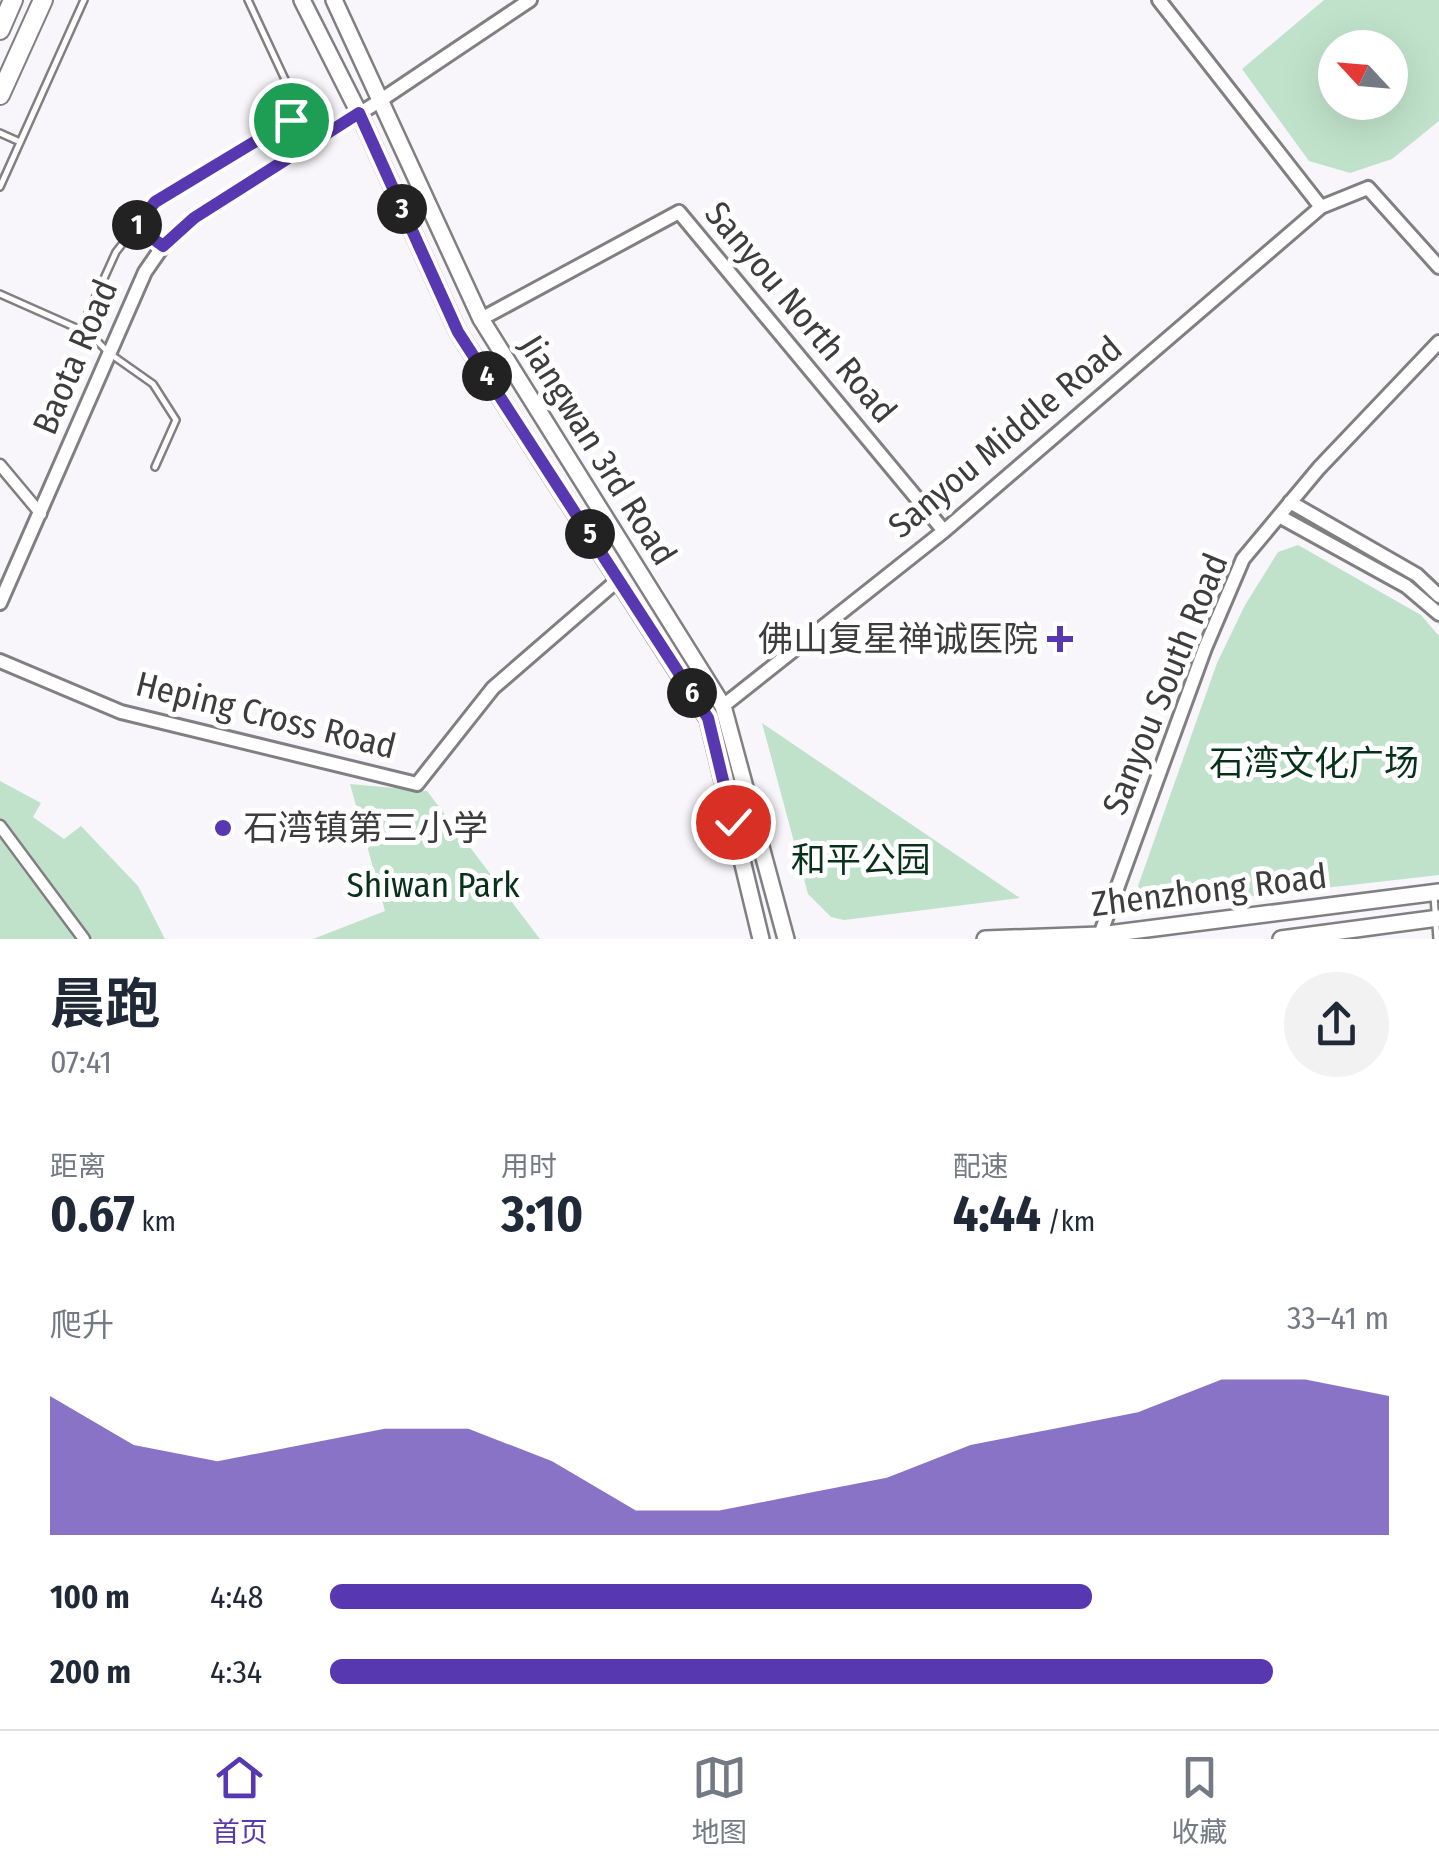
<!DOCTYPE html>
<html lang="zh">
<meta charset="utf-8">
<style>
:root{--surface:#fff;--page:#f2f2f3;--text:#1f2937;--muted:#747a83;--line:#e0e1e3;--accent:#5838b0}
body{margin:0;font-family:"Fira Sans Condensed","Noto Sans SC",sans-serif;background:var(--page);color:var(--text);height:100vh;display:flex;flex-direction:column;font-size:38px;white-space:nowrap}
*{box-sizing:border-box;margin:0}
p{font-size:32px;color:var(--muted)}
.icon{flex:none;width:55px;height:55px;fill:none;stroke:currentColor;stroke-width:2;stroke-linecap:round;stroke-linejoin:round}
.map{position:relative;height:939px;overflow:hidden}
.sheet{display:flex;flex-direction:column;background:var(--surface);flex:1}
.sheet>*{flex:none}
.needle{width:65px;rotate:296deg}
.fabs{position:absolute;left:1318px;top:30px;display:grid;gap:20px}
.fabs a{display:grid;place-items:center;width:90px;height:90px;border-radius:50%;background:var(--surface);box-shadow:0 10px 40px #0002;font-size:50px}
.pin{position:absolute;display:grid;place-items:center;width:85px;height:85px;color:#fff;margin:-42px;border:5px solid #fff;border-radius:50%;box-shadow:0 2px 10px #0007}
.km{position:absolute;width:50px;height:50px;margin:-25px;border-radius:50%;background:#222;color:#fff;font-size:28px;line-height:50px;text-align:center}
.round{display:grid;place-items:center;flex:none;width:105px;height:105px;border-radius:52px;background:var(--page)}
.overview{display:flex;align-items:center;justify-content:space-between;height:170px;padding:0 50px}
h1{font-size:55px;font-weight:700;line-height:75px}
.metrics{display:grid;grid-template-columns:repeat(3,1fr);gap:15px;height:170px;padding:10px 50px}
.metrics div{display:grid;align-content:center}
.metrics b{font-size:50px;font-weight:700}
.metrics small{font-size:28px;font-weight:400}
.metrics p{font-size:28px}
.chart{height:280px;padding:20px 50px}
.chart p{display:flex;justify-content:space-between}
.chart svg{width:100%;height:180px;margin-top:10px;fill:var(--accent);opacity:.7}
ul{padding:0 50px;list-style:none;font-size:32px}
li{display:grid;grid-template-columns:160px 120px 1fr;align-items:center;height:75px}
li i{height:25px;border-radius:12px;background:var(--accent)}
.dock{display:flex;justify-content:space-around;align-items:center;height:140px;border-top:2px solid var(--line);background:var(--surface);font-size:28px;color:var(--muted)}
.dock a{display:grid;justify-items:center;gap:5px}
.dock .active{color:var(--accent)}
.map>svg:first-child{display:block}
.green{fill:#c0e2ca;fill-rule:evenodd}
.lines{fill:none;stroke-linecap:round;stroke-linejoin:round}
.service-casing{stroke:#817f82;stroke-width:10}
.minor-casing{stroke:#817f82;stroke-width:15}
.tertiary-casing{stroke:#817f82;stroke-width:18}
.secondary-casing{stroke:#817f82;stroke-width:20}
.primary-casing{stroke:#817f82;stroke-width:22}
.service{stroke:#fff;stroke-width:5}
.minor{stroke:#fff;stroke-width:10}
.tertiary{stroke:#fff;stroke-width:12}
.secondary{stroke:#fff;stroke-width:15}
.primary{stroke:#fff;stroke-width:18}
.route-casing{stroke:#fff;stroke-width:20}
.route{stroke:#5838b0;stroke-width:12}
.poi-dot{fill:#5838b0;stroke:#fff;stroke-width:4}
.labels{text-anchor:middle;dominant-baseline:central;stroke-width:10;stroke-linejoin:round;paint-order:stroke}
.street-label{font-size:35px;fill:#3d3c3e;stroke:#fff}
.poi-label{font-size:35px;fill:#3d3c3e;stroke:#fff;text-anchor:end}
.park-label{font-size:35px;fill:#08311b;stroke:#fff}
</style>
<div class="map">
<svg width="1439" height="939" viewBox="0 0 1439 939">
<rect width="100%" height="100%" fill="#f8f6fa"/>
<!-- green -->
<path class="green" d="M1324,0H1439V121L1392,159L1350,173L1309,161L1242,69ZM1335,48H1390V102H1335Z
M1298,545L1421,615L1439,636V875L1148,908L1138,886L1217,663L1245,605L1278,552Z
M762,723L1020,898L844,920L831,917L808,894Z
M0,781L41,803L33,817L64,839L81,826L138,886L165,939H0Z
M350,784L427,791L540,939H313L385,911Z"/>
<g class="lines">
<!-- service casing -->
<g class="service-casing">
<path id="service" d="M0,133L20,142
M0,187L84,0
M136,226L162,245
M0,294L90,334L109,353L153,384L176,420L155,467
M81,329L116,252L155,202L291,120L296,103L248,0
M1434,896L1437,939"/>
</g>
<!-- minor casing -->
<g class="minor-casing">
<path id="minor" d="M0,465L41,514
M0,826L84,939"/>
</g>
<!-- tertiary casing -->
<g class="tertiary-casing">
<path id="tertiary" d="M1159,0L1321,207L1368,188L1439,267
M481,319L679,212L944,531
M1290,502L1417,575L1439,596
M1279,516L1406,586L1439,614
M0,603L145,272L163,246L194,218L381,100L530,0
M0,661L121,712L417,784L493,688L619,579
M723,706L944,531L1321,207
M1100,935L1205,648L1243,559L1319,468L1439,342"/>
</g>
<!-- secondary casing -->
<g class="secondary-casing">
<path id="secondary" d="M302,0L359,113L458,332L708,719L761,939
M334,0L481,319L723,706L786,939
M985,939L1100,935L1439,892
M1281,939L1439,918"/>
</g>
<!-- primary casing -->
<g class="primary-casing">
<path id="primary" d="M0,30L13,0
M0,95L43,0"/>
</g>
<!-- service -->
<use href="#service" class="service"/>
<!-- minor -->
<use href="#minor" class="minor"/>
<!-- tertiary -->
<use href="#tertiary" class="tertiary"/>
<!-- secondary -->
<use href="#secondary" class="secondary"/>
<!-- primary -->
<use href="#primary" class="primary"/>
</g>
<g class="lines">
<!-- route casing -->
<g class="route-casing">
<path id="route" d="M291,120L155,202L136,226L163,246L194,218L359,113L458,332L708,718L733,822"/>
</g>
<!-- route -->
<use href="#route" class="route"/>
</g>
<!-- markers -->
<g class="poi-dot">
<path d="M1055 624h10v10h10v10h-10v10h-10v-10h-10v-10h10z"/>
<circle cx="223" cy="828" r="10"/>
</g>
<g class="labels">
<!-- street labels -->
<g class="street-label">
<text transform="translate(801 312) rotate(50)">Sanyou North Road</text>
<text transform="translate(75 357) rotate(-67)">Baota Road</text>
<text transform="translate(1005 437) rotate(-40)">Sanyou Middle Road</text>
<text transform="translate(598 450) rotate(58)">Jiangwan 3rd Road</text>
<text transform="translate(1165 684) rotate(-68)">Sanyou South Road</text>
<text transform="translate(266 715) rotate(14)">Heping Cross Road</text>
<text transform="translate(1209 890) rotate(-7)">Zhenzhong Road</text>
</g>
<!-- poi labels -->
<g class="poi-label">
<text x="1038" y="639">佛山复星禅诚医院</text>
<text x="243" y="828" text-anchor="start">石湾镇第三小学</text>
</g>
<!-- park labels -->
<g class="park-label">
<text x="1314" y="763">石湾文化广场</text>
<text x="861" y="860">和平公园</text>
<text x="433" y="885">Shiwan Park</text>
</g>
</g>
</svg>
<div class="fabs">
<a><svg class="needle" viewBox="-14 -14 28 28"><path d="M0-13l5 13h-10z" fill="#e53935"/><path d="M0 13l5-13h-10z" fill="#747a83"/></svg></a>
</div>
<div class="pin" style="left:291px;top:120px;background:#1e9e55"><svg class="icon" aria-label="arrive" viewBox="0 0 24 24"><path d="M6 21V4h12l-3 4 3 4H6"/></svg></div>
<div class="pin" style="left:733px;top:822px;background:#d93025"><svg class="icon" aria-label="check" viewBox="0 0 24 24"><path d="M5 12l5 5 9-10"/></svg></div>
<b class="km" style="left:137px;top:225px">1</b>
<b class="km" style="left:402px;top:209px">3</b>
<b class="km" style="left:487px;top:376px">4</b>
<b class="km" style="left:590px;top:534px">5</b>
<b class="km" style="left:692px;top:693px">6</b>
</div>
<section class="sheet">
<div class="overview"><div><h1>晨跑</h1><p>07:41</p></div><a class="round"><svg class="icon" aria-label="share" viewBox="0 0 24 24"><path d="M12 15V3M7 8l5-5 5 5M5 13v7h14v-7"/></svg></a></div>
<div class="metrics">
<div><p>距离</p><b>0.67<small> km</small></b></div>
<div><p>用时</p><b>3:10</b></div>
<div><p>配速</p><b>4:44<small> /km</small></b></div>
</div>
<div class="chart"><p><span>爬升</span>33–41 m</p>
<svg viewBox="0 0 160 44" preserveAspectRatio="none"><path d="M0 44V10L10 22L20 26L30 22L40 18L50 18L60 26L70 38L80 38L90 34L100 30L110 22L120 18L130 14L140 6L150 6L160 10V44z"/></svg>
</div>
<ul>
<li><b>100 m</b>4:48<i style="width:72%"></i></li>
<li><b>200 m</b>4:34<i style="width:89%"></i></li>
</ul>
</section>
<nav class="dock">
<a class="active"><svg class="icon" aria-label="home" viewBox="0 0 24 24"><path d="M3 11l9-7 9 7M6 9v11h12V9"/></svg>首页</a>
<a><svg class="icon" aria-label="map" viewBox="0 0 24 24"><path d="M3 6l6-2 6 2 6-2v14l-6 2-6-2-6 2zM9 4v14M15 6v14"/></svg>地图</a>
<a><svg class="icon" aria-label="saved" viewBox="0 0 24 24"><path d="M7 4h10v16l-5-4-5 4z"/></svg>收藏</a>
</nav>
